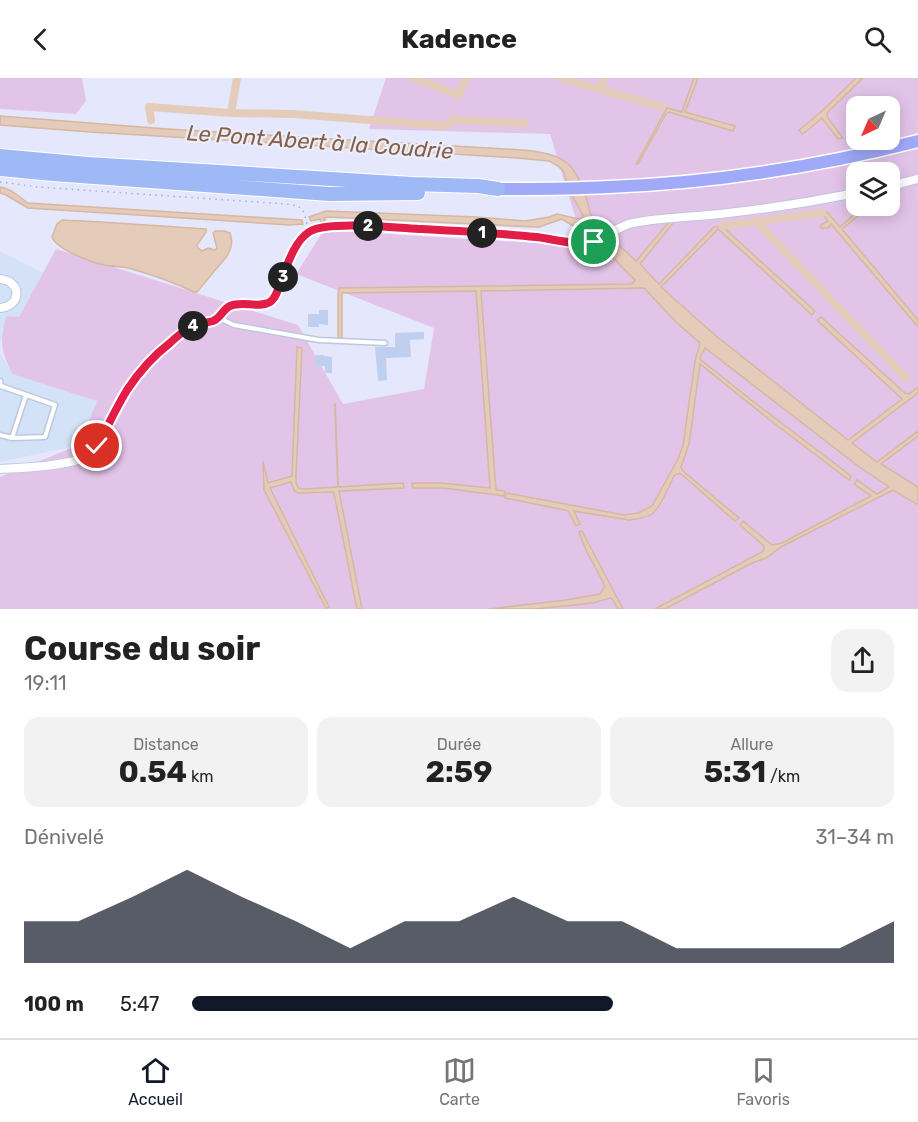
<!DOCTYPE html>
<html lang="fr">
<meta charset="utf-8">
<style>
:root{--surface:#fff;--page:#f2f2f2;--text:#222;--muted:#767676;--line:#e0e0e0;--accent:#111827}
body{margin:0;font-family:Rubik,sans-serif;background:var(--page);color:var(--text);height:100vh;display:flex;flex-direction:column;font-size:22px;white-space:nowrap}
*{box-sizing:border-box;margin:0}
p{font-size:20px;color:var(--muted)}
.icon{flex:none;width:33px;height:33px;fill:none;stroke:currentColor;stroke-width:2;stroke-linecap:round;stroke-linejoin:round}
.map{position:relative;height:531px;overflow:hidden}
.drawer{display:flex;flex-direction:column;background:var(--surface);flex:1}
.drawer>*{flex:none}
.needle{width:39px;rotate:224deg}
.controls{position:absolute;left:846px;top:18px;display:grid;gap:12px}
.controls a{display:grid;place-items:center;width:54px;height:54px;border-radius:12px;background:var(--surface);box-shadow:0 3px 15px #0003;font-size:30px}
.pin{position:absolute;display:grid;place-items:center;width:51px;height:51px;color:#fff;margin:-26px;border:3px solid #fff;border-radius:50%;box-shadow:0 2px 6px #0007}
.km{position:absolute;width:30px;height:30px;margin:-15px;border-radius:50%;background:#222;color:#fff;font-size:16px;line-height:30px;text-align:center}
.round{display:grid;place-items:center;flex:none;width:63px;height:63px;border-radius:18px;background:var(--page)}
.summary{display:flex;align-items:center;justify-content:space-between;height:102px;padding:0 24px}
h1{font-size:33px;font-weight:700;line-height:45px}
.figures{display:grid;grid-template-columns:repeat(3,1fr);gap:9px;height:102px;padding:6px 24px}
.figures div{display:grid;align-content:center;border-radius:15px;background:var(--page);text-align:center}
.figures b{font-size:30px;font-weight:700}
.figures small{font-size:16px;font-weight:400}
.figures p{font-size:16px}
.chart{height:168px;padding:12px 24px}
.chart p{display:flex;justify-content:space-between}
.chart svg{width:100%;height:108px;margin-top:6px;fill:var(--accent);opacity:.7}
ul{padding:0 24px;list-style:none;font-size:20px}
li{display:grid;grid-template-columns:96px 72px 1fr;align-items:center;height:45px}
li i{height:15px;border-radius:8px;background:var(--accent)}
header{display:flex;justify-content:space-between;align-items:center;height:78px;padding:0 24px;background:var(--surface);font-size:27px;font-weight:700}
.tabs{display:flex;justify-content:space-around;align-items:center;height:84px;border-top:2px solid var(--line);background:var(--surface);font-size:16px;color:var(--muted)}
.tabs a{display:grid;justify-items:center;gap:3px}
.tabs .selected{color:var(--accent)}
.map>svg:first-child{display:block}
.commercial{fill:#d3e2f6}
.green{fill:#e3c4e9;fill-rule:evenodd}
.water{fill:#e5cbba;stroke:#d6b7a1;stroke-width:1.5}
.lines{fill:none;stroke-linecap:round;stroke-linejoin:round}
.stream{stroke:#d6b7a1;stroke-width:2}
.canal{stroke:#e5cbba;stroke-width:8}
.building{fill:#becff0}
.service-casing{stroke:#bec7de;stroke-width:7}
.minor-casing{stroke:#bec7de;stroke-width:10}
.primary-casing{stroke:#fff;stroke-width:15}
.trunk-casing{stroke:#fff;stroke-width:16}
.path{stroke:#a1b3d5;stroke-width:1.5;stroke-dasharray:1.5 4.5;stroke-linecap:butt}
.service{stroke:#fff;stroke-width:4}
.minor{stroke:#fff;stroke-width:8}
.primary{stroke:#a0aaf8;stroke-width:12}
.trunk{stroke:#9fb8f6;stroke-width:14}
.route-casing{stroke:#fff;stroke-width:12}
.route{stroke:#e11d48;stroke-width:8}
.labels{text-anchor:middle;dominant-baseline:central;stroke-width:4.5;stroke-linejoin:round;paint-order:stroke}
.water-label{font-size:22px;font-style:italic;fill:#866146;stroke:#ebeefe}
</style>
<header><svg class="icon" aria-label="back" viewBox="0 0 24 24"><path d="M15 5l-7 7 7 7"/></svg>Kadence<svg class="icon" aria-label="search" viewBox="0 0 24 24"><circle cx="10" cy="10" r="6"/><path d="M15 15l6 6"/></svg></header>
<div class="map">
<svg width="918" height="531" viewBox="0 0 918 531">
<rect width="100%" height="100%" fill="#e5e8fc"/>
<!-- commercial -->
<path class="commercial" d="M0,173L43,195L19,239L0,264Z
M0,275L13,296L97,323L79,367L0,384Z"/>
<!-- green -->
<path class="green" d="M0,0H82L86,23L76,36L0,31Z
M386,0H918V531H0V399L79,367L97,323L12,296C0,269 0,267 6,238L19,239L56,171L298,247L343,326L424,311L434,250L296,196L324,152L584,168L550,56L369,51ZM856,28H890V62H856ZM856,94H890V128H856Z"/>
<!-- water -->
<path class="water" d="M694,0H698L685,34L735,48L733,53L669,34L666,36L638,86H636L667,30L682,34Z
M856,0H863L827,35L828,40L843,60L838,61L822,40L808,52L802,56L799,52L822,33Z
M0,38L167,51L523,72C563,76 575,83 587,122C589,129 590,139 595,144C607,159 623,170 636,183L669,144H674L640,186L659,206L714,149L722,148L815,233L812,237L718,151L661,209L716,258L848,362L902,321L817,242L821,239L905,315L909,316L918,309V315L852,365L877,384L918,353V358L881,386L918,409V427L893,412L781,469L766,480L752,485L665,531H655L762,474L764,471V468L740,447L743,443L772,467L782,465L871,418L854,406L857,402L877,416L889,409L858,388L705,270L700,280L701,282L750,321L851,398L849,402L775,346L700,286L689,366L681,389L683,393L739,440L735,443L680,395L677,396L674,398C669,408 661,429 652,436C646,440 636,441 629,442L574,433L580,446L576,448L568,433L565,432L505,420L507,415L624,437L638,435L652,428L678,381L683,367L695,283L700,265L676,244L644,210L481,213L496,412L505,413L504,418L444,410H413L412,405H441L490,410L476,213L342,215V262H338V215L339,210L630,206L633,205L635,202C627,194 618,186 611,177C605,170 603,163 596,157L592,158L578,151L562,141L539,149H534L329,139L324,140L326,145H321L320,141L311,143L309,139L326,133L477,139L525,143L549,139L557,136L579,141L583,140V137L572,118L563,93L558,88L549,83L517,80L90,54L0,47Z
M0,109C11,110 19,119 28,125L302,142L303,146L289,147L28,130L6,117L0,115Z
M827,134L840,149L857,134L859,137L842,151L918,242V249L831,146L828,150H821V147L828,143L822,135Z
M62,142C110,144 158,148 206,151V154L197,167L198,170L202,173L208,170L215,172L217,170L213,155L215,153H225L230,155C233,164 232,169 227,178L197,214H194C175,205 153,197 132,191C124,188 114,189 104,187C91,184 57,172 52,159L57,146Z
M297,269L302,270L296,397V404L298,410L305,411L403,405L404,410L339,413L362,531H357L334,415L333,414L298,415L294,412L291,404L270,410L329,529L326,530L264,412L263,383L268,405L292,398Z
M582,453L623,531H618L613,522L610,520L593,525L535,531H489L566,522L600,516L605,508L586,472L579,454Z"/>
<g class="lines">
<!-- stream -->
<path class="stream" d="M335,326L338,408"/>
<!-- canal -->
<path class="canal" d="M237,0L231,35L293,36L446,48L452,42L524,45
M413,0L459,17L466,0
M560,0L662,29
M600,12L604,0
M151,42L149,29L231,35
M757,144L906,300
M722,148L822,135"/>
</g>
<!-- building -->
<path class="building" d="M319,232H328V247L319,246V249H308V236H319Z
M424,254V261L410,262L411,279L386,280L387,302L378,303L375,269H395V255Z
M316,277H324V278L332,279V295H325V288H316Z"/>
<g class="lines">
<!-- service casing -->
<g class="service-casing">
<path id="service" d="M219,240L234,247L319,262L385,265
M0,303L1,308L55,327L45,359L12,360L0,357
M12,360L26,317"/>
</g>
<!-- minor casing -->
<g class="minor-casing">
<path id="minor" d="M890,108L918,101
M0,201C22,203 22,228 0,230
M0,391C20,390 74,388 89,377C100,370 118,328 126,315C138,293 158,273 178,258C186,251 196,246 206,244C210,243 211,244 215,242C225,237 224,226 240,225C251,224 262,230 271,223C277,218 279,210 281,203C288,185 296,159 315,151C331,145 370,148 388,149C427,151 467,153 506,156C533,158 560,164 587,165C603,162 617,148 633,145C660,139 693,139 720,136C766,131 811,124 856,115"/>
</g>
<!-- primary casing -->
<g class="primary-casing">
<path id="primary" d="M498,111C535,111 571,111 608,109C712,105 816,89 918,63"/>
</g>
<!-- trunk casing -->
<g class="trunk-casing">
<path id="trunk" d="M0,78L88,86L412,106L478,108L498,111
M0,91L53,96L329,116L418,115"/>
</g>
<!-- path -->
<path class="path" d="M0,104L38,109L286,126C303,128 303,130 307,146"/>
<!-- service -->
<use href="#service" class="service"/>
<!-- minor -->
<use href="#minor" class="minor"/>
<!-- primary -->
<use href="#primary" class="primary"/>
<!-- trunk -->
<use href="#trunk" class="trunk"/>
</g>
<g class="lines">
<!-- route casing -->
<g class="route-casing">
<path id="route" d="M97,368C107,350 116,330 127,312C139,294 153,278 170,265C176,259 184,253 192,249C199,245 206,245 213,243C221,240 223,231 230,228C243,222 258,231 270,224C277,219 279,208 282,200C288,185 295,163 309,154C327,142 399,150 422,151C460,153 498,155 536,159C553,161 578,168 594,164"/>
</g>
<!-- route -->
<use href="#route" class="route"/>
</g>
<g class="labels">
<!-- water labels -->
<g class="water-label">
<text transform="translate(320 64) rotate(4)">Le Pont Abert à la Coudrie</text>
</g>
</g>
</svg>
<div class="controls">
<a><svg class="needle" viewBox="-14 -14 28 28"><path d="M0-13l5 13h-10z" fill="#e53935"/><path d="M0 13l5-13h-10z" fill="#767676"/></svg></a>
<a><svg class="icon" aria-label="layers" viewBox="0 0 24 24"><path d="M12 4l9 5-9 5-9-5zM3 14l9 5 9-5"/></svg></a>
</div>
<div class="pin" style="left:594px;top:164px;background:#1e9e55"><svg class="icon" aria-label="arrive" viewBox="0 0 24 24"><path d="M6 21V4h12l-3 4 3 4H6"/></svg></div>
<div class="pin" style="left:97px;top:368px;background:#d93025"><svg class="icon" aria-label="check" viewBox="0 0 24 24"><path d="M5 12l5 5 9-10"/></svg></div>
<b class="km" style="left:482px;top:155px">1</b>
<b class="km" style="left:368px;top:148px">2</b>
<b class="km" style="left:283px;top:199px">3</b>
<b class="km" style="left:193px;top:248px">4</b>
</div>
<section class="drawer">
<div class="summary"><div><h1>Course du soir</h1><p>19:11</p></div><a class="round"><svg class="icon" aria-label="share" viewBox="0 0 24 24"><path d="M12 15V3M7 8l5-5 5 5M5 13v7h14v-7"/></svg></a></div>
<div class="figures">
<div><p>Distance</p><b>0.54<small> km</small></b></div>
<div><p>Durée</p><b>2:59</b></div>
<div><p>Allure</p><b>5:31<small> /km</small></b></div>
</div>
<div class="chart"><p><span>Dénivelé</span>31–34 m</p>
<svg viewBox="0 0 160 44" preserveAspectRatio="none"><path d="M0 44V27L10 27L20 17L30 6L40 17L50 27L60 38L70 27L80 27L90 17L100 27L110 27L120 38L130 38L140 38L150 38L160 27V44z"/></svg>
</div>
<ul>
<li><b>100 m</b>5:47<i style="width:60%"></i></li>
</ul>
</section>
<nav class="tabs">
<a class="selected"><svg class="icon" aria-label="home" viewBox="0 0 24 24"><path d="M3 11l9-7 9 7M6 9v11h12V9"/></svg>Accueil</a>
<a><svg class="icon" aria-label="map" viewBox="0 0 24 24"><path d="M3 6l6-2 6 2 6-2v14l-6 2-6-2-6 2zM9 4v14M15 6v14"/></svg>Carte</a>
<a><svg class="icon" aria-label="saved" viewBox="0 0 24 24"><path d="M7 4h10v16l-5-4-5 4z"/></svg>Favoris</a>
</nav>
